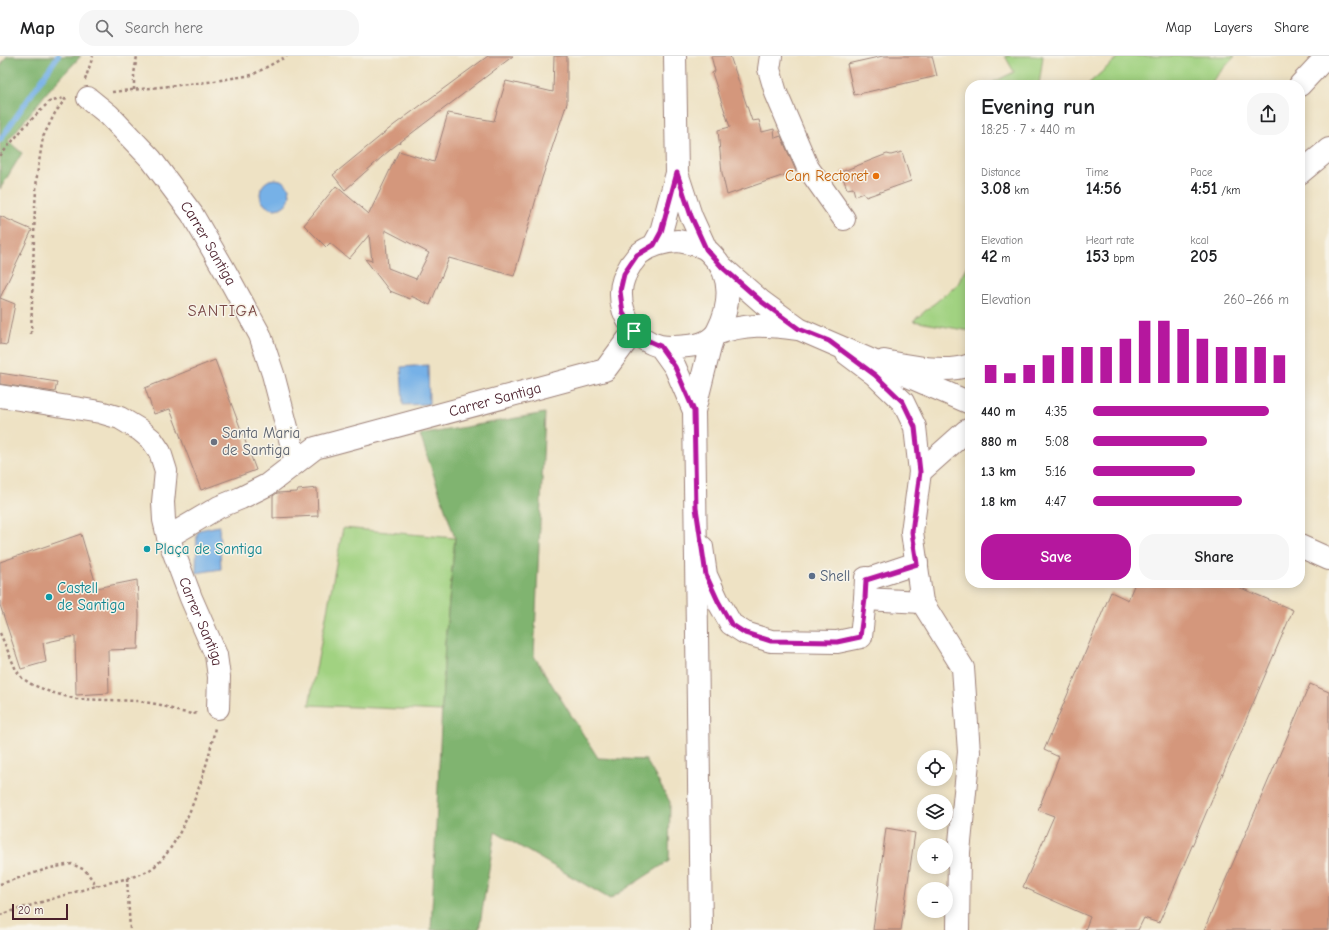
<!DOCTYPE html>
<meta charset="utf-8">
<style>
:root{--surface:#fff;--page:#f6f6f6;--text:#202124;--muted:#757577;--line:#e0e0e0;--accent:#b5179e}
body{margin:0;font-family:"Comic Neue",sans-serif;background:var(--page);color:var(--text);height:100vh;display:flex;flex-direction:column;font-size:15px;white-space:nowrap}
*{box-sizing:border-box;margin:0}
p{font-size:13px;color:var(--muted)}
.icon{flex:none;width:22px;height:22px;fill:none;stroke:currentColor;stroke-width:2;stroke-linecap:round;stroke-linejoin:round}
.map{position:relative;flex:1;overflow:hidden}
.panel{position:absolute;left:965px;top:24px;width:340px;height:508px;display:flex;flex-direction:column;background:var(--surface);border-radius:16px;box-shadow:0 2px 10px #0003}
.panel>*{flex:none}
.controls{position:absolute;left:917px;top:694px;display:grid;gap:8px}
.controls a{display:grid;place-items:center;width:36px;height:36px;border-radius:50%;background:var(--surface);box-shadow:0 2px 10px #0003;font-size:20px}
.scale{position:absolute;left:12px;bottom:10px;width:56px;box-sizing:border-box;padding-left:4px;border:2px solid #4a1f2b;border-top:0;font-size:11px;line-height:14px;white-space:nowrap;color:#4a1f2b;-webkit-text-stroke:3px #f7f3e8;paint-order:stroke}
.pin{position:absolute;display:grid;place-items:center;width:34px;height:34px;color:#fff;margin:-17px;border-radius:8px;box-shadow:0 2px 6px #0006}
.round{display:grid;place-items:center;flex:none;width:42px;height:42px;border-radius:16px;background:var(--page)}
.summary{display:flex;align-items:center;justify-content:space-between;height:68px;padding:0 16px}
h1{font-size:22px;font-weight:800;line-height:30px}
.metrics{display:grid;grid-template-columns:repeat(3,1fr);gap:6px;height:68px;padding:4px 16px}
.metrics div{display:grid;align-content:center}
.metrics b{font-size:17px;font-weight:800}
.metrics small{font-size:11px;font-weight:400}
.metrics p{font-size:11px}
.chart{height:112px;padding:8px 16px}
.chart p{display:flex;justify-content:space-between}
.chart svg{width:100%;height:72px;margin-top:4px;stroke:var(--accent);stroke-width:6}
.action{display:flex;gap:8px;margin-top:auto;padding:8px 16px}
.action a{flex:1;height:46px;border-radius:16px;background:var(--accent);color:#fff;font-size:16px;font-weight:800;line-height:46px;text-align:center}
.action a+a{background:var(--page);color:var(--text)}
ul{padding:0 16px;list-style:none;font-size:13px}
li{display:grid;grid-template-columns:64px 48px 1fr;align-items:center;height:30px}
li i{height:10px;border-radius:5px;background:var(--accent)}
header{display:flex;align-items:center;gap:24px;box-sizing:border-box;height:56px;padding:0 20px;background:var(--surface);border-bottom:1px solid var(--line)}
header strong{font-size:19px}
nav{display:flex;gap:22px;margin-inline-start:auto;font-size:14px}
.search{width:280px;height:36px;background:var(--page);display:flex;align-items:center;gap:10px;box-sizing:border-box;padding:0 14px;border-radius:16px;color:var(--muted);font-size:15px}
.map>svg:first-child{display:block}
.green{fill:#a1d281;stroke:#767856}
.forest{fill:#80b46f;stroke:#656a4d}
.water{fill:#76b1e7;stroke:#606889}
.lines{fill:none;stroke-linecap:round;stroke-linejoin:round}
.stream{stroke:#76b1e7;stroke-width:5.5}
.building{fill:#d4977c;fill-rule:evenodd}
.minor-casing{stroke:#9c8078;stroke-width:24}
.major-casing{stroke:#9c8078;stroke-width:24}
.path{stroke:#9c8078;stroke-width:2.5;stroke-dasharray:3 3;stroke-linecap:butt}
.minor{stroke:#fff;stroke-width:22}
.major{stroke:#fff;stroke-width:22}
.route-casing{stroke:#fff;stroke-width:8}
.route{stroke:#b5179e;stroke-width:5}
.food-dot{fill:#e8710a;stroke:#f7f3e8;stroke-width:1.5}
.worship-dot{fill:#6b7280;stroke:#f7f3e8;stroke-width:1.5}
.culture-dot{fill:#0f9aa8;stroke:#f7f3e8;stroke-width:1.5}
.service-dot{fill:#5c6f8a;stroke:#f7f3e8;stroke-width:1.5}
.labels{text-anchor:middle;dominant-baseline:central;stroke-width:3;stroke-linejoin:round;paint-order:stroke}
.food-label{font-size:15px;fill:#c56008;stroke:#f7f3e8;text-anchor:end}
.street-label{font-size:15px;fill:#4a1f2b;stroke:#f7f3e8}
.worship-label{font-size:15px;fill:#5b616d;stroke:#f7f3e8;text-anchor:start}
.culture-label{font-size:15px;fill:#0d838f;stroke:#f7f3e8;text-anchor:start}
.service-label{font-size:15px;fill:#4e5e75;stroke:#f7f3e8;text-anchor:start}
.neighbourhood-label{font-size:16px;letter-spacing:1px;fill:#7a4947;stroke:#f7f3e8}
</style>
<header>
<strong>Map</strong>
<div class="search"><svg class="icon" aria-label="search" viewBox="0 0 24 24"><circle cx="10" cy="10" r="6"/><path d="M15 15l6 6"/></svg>Search here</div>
<nav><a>Map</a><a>Layers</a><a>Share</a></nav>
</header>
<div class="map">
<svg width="1329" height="874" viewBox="0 0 1329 874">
<rect width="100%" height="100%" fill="#f7f3e8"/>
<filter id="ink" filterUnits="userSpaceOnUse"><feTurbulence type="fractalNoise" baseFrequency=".025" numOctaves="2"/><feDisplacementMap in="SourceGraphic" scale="8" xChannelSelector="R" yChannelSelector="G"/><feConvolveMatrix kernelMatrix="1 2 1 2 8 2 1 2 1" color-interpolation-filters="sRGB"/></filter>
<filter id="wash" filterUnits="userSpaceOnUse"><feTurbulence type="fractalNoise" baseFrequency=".012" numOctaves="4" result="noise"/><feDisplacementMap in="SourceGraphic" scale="16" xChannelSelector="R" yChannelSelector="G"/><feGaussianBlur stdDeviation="0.9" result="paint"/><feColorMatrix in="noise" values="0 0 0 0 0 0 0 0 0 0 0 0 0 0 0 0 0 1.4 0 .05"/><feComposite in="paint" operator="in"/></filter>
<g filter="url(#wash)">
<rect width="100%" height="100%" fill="#eee2c4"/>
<!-- green -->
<path class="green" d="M1005,0H1043L1039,29H988L1014,16Z
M1120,0H1235L1213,24V29H1087Z
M970,203V275L913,265L958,228Z
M343,472L455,482L445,587L442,655L309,649Z"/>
<!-- forest -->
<path class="forest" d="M7,0H81L48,35L8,85L22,97L0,133V11Z
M545,357L534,600L598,702L646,704L670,746L669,805L610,843L495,776L479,874H431L445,587L455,482L420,379Z"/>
<!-- water -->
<path class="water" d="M260 138a15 15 0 1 1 30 0a15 15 0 1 1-30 0Z
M428,309L429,348L403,349L401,311Z
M219,470L221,513L196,517L197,478L199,474Z"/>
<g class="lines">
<!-- stream -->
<path class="stream" d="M0,84L58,0"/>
</g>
<g id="blocks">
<!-- building -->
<path class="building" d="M488,0H513L391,93L345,134L333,119L394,69Z
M554,0H567V47L542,122L514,220L449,202L430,249L411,240L410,243L390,235L391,237L365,203L372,205L369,179L349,203L330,187L326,191L304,169L336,130L369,158L399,95L434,106L448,57L494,65L506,25L553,36ZM385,174L429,197L416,223L388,212Z
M711,0H730L752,65L759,64L762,76L774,73L775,82L781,80L796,115L727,139L722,117L718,74L730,71L712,17L715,15Z
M883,0H932L937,20L854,39L847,8Z
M902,96L911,125L866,141L863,137L855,140L853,132L847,133L841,116L887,98L891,99Z
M0,160L32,174L0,242Z
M0,242L15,248L7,289L0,288Z
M215,304L256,414L201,434L170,353L154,358L145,332Z
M0,317L57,326L55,336L0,328Z
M317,432L318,460L273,462V440L277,437L297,436L298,434Z
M81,478L97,532L137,524L139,559L138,593L108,594L109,637L76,639L75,580L43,587L46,606L21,613L0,549V506Z
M1135,527H1229L1293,554L1159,867L1144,862L1138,874H1085L1090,861L1023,831L1054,760L1038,754L1059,701L1044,694L1111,536L1128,544Z
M1310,628L1329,636V874H1204Z
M886,772L915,777L901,874H873Z"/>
</g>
</g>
<g filter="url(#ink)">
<use href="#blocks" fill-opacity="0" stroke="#9c8078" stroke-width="1"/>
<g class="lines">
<!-- minor casing -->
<g class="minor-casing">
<g id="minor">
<path d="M771,0L769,13L776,37L808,112L844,163"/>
<path d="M1300,29L1327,0"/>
<path id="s1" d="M88,42L109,59L151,103L192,158L225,215L260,279L273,318L296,406"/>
<path d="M1300,117L1329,93"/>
<path d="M847,298L875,319L903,346L915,371L920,416L912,476L922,546L963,612L969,696L959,796L958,874"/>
<path d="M884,305C910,310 945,318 970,309"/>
<path id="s2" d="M0,340L100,356L120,362L140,374L152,384L160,396L166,415L163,446L164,464L168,481L191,542L216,599L219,621L218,652"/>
<path d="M920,416L966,375L970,373"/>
<path id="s3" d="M168,481L219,451L241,442L267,429L315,392L605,314L634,275"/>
<path d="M702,491L706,519L718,545L731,568L745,577L771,585L837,586L861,581L865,543L866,522"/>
<path d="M866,524L917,507"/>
<path d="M865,543L922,546"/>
</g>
</g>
<!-- major casing -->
<g class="major-casing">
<path id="major" d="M675,0L677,117L691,160L706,193
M678,185C687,187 696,188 704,192C708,194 711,198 713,200C733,220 730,251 718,274C713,285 699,289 688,290C679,291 669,292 660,290C636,285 620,259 621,236C621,225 626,216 631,208C634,205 636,201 639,198C650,189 664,186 678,185Z
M654,189L661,176L677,117
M722,211L762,246L799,273L970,347
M716,278C746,267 767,269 798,273
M660,290L675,311L694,355
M1300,490L1329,503
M701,874L694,355L712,283"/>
</g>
<!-- path -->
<path class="path" d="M85,24L93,0
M134,34V18L137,0
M112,36L208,26L252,19L287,0
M0,100L26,69L49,46L64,42
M31,278L35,150L37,119L43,81L55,57L66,42
M0,577L16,614L22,622L31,628L50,636L76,643L139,645L161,649L177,655L192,658L199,657
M127,822L130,874
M0,828L50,812L72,808L85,814L97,830
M0,859C32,849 64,839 96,830C111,826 139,821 151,813C183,792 209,708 215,671"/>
<!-- minor -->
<use href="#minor" class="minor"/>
<!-- major -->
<use href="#major" class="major"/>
</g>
</g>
<g class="lines" filter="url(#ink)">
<!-- route casing -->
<g class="route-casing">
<path id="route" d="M677,117L691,160L706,193L722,211L762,246L799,273L829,285L875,319L903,346L915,371L920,416L912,476L917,508L866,524L865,543L860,581L837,586L771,585L745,577L731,568L718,545L706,519L696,452L694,355L675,311L660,290L647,284L634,275L623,257L620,235L624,218L637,199L654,189L661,176Z"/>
</g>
<!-- route -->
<use href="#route" class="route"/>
</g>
<!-- markers -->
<circle class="food-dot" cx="876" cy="120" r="4"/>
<circle class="worship-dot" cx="214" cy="386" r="4"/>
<g class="culture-dot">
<circle cx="147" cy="493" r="4"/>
<circle cx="49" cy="541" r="4"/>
</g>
<circle class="service-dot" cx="812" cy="520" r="4"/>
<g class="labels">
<!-- food labels -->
<g class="food-label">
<text x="868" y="120">Can Rectoret</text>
</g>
<!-- street labels -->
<g class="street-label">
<text stroke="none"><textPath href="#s1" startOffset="190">Carrer Santiga</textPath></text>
<text stroke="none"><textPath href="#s3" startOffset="359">Carrer Santiga</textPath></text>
<text stroke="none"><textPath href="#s2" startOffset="353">Carrer Santiga</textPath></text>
</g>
<!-- worship labels -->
<g class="worship-label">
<text x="222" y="377">Santa Maria<tspan x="222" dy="17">de Santiga</tspan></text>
</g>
<!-- culture labels -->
<g class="culture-label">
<text x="155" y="493">Plaça de Santiga</text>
<text x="57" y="532">Castell<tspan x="57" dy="17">de Santiga</tspan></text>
</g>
<!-- service labels -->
<g class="service-label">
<text x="820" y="520">Shell</text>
</g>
<!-- neighbourhood labels -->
<g class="neighbourhood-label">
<text x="223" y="255">SANTIGA</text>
</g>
</g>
</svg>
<div class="controls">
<a><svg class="icon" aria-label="locate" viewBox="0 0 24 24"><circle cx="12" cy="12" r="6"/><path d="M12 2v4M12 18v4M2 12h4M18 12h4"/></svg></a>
<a><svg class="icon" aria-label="layers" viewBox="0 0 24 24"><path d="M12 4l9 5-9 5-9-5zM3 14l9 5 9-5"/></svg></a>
<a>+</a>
<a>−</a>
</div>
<div class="scale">20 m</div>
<div class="pin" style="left:634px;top:275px;background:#1e9e55"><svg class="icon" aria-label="arrive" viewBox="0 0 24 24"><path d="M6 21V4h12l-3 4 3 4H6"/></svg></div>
<section class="panel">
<div class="summary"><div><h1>Evening run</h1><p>18:25 · 7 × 440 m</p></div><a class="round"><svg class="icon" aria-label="share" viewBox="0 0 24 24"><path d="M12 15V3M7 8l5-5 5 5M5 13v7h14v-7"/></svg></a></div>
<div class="metrics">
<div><p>Distance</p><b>3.08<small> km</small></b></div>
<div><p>Time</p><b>14:56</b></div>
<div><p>Pace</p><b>4:51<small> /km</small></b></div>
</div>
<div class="metrics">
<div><p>Elevation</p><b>42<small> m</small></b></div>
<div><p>Heart rate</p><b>153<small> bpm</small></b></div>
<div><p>kcal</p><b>205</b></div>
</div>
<div class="chart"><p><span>Elevation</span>260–266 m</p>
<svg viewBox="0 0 160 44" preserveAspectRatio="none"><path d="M5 44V33M15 44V38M25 44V33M35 44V27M45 44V22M55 44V22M65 44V22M75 44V17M85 44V6M95 44V6M105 44V11M115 44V17M125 44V22M135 44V22M145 44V22M155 44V27"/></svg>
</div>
<ul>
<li><b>440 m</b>4:35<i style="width:90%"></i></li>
<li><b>880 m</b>5:08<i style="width:58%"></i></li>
<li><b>1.3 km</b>5:16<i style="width:52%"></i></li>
<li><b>1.8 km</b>4:47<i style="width:76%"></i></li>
</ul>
<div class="action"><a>Save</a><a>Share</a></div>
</section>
</div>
